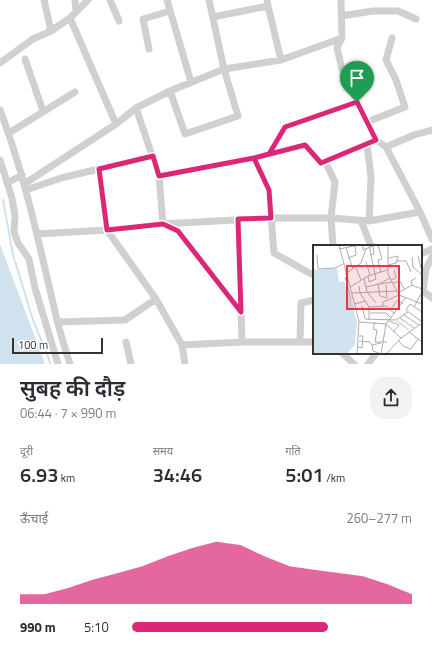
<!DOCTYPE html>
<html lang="hi">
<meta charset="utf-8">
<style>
:root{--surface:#fff;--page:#f2f2f3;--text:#2b2b33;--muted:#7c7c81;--accent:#db2777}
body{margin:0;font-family:"Titillium Web","Noto Sans Devanagari",sans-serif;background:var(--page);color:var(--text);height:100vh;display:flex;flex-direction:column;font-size:15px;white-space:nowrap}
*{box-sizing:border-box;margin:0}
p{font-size:13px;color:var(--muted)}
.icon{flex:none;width:22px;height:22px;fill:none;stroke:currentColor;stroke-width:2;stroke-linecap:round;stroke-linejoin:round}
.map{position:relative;height:364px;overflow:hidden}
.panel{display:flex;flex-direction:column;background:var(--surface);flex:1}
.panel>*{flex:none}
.scale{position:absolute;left:12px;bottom:10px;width:91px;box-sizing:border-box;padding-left:4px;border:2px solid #333;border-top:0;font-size:11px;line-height:14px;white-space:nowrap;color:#333;-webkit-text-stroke:3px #fff;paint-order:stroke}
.pin{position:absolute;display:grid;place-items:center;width:34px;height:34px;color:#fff;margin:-41px -17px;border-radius:50% 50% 50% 0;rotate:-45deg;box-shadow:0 0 4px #0007}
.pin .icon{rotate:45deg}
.round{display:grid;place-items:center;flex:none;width:42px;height:42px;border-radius:16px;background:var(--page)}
.overview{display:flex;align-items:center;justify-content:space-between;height:68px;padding:0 20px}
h1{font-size:22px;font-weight:600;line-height:30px}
.stats{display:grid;grid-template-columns:repeat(3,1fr);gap:6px;height:68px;padding:4px 20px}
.stats div{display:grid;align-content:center}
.stats b{font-size:20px;font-weight:600}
.stats small{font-size:11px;font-weight:400}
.stats p{font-size:11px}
.chart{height:112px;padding:8px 20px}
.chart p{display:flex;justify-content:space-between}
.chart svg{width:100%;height:72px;margin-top:4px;fill:var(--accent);opacity:.7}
ul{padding:0 20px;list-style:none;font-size:13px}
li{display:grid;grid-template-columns:64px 48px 1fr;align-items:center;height:30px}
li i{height:10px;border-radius:5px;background:var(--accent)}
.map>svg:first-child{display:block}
.water{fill:#cfe2ee}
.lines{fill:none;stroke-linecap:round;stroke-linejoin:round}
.stream{stroke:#cfe2ee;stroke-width:2}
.minor{stroke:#d0d0d0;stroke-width:7}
.route-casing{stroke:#fff;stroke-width:8}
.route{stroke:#db2777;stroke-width:5}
.inset-river{fill:none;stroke:#cfe2ee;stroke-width:2}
.inset-road{fill:none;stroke:#adadad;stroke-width:1}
.view{fill:#e63946;fill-opacity:0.15;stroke:#e63946;stroke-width:2}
.inset-edge{fill:none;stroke:#333;stroke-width:2}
</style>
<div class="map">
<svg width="432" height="364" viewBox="0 0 432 364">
<rect width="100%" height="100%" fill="#fff"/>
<!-- water -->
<path class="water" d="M0,244L45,364H0Z"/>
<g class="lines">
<!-- stream -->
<path class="stream" d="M3,200L13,255L33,320L49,359L50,364"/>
<!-- minor -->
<path class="minor" d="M44,0L51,31
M75,0L76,12
M110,0L119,21
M167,0L191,82
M267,0L268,6L281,60
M341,0L342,38L337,48L342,69L376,140L386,147L420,212L432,239
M341,16L373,11H398L416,19
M213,17L268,6
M70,18L116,124
M149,49L143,19L170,11
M25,59L43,111
M0,63L33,39L51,31L70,18L88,0
M170,91L185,134L238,116L224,69L209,0
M136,108L159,176L163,224L178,231L241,313
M0,110C26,178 40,249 57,320C61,335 65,349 70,364
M367,122L405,107L396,80L386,60L392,38
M9,133L75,92
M367,145L371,177L369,221
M386,147L414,135L432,130
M269,154L305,145L321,163L376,140
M255,158L269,190L274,253L311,274H314
M0,160L12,198L15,216L14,232L18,243L29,259L35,288L58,364
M325,161L335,182L331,218L333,246
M99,169L107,230L156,299L182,345L185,364
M159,176L255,158L269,154L285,127L357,102
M7,183L22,175
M24,184L116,124L136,108L170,91L224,69L281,60L342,38
M26,190L61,178L153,156
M238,219L242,342
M361,221L371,246
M37,234L107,230L163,224L271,218H331L369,221L420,212
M421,254L432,249
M423,291L426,269L432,257
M421,293L423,291L432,298
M58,322L125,320L156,299
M126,342L131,364
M300,342L301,303L314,300
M182,345L242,342H314
M342,353L354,364
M368,364L376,353"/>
</g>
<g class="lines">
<!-- route casing -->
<g class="route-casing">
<path id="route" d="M357,102L285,127L269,154L254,158L159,176L153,156L99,169L107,230L163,224L178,231L241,312L238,219L271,218L269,190L254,158L305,145L321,163L376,140L357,102"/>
</g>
<!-- route -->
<use href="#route" class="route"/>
</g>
<!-- overview -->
<g transform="translate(313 245)">
<rect width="109" height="109" fill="#fff"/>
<path d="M0,17L1,24L4,25L24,23L26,37L31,36L44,77L42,99L34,109H0V104L5,103H0Z" fill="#cfe2ee"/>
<path class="inset-river" d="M37,54L41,68M84,76L96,85"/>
<path class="inset-road" d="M26,0L46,76L44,109M50,0V5L62,0M65,0L69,14L65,15L68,28M75,0V29L86,50L109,59M33,3L40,24M26,4L46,0M4,10L5,24L22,23L30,19M57,10L61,9L60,0M105,11L108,23M99,12L100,22L109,30M35,13L43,10L42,0M84,16H93L98,27M53,17L57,30M75,20L83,18L85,11L76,13M43,23L48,35M32,29L48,18L53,4M55,31L56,37L63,34L56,0M32,32L38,54M51,33L54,47L63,58M103,33L98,36L99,40L109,44M78,35L83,33L81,25M80,38L87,36L91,44M65,39L67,51L74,53M67,39L79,37M73,40L74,53M46,41L47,48L56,62V75M37,42L55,31L74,25M53,42L66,39L77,33M39,48L84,46M85,48L99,40M41,59L53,56M49,61L52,74L83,75L95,67M70,61V57L86,50M56,62L73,61L82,69M101,62L109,47M77,65L85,55L90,59M109,67L97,59L93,65L109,77M57,68H73L78,73M91,70L106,80M87,73L101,83M76,76L86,80L80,87M46,77L73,79L88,93L73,109M62,77L60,84L64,85L62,97H74M96,87L109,97M88,93L109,78M85,95L90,101L98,104L105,94M46,96L57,97L59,100M68,98L59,100L60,106L68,109M45,102L49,103L50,91H46M68,109L73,79L93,52"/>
<path class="view" d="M34,21H86V64H34Z"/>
<rect width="109" height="109" class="inset-edge"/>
</g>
</svg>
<div class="scale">100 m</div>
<div class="pin" style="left:357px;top:102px;background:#1e9e55"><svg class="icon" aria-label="arrive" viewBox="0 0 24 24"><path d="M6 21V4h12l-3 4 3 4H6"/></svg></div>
</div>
<section class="panel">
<div class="overview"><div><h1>सुबह की दौड़</h1><p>06:44 · 7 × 990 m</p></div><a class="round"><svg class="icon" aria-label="share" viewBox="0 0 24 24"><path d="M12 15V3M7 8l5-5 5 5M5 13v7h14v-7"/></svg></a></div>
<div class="stats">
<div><p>दूरी</p><b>6.93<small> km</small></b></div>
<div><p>समय</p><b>34:46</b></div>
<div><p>गति</p><b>5:01<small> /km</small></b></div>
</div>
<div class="chart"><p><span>ऊँचाई</span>260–277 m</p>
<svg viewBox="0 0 160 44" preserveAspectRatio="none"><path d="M0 44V38L10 38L20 34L30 29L40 25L50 21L60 15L70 10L80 6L90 8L100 15L110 21L120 23L130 25L140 27L150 32L160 38V44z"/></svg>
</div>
<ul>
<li><b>990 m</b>5:10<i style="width:70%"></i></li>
</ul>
</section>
